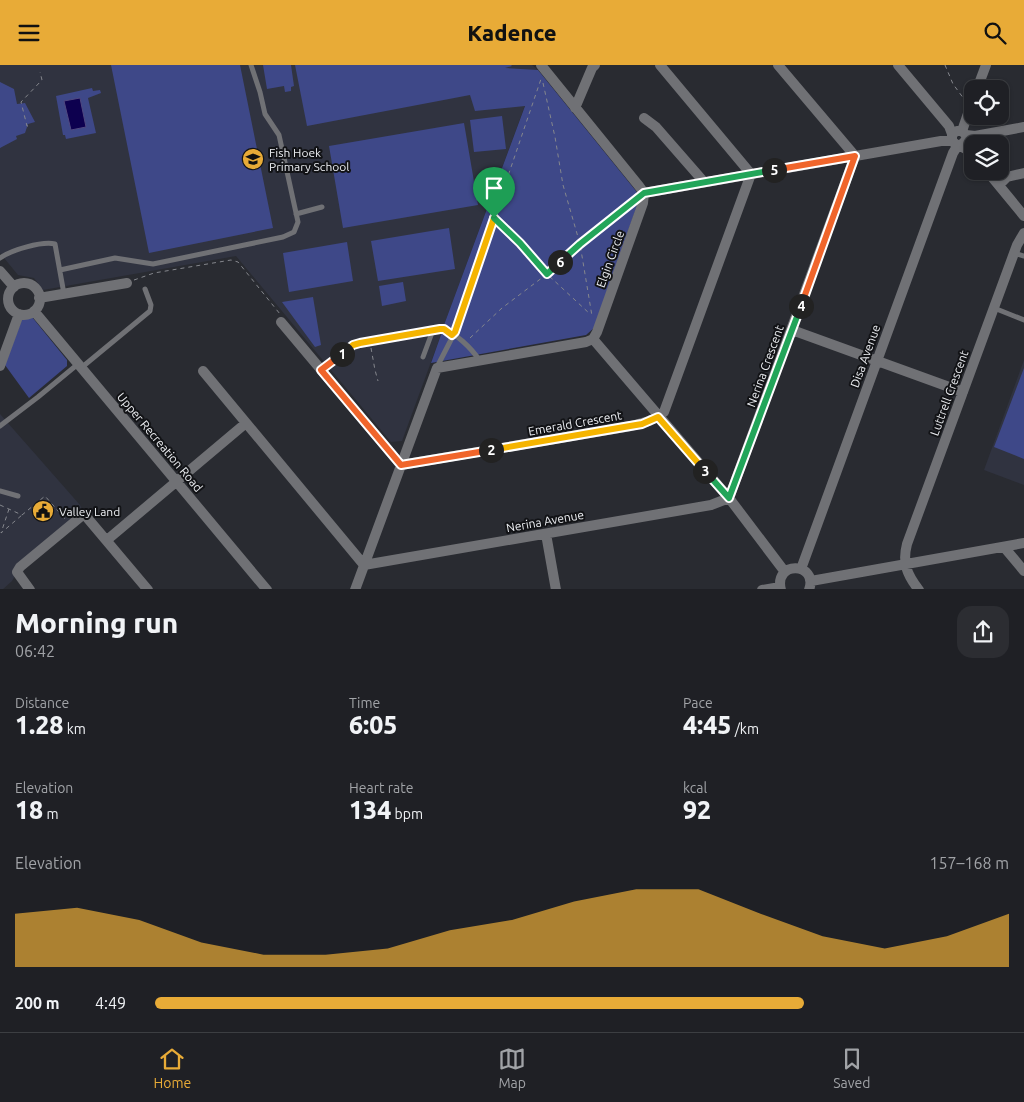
<!DOCTYPE html>
<meta charset="utf-8">
<style>
:root{--surface:#1f2025;--page:#2c2d32;--text:#f1f3f6;--muted:#a1a3a7;--line:#3c3e42;--accent:#e8ab37}
body{margin:0;font-family:Ubuntu,sans-serif;background:var(--page);color:var(--text);height:100vh;display:flex;flex-direction:column;font-size:19px;white-space:nowrap}
*{box-sizing:border-box;margin:0}
p{font-size:16px;color:var(--muted)}
.icon{flex:none;width:28px;height:28px;fill:none;stroke:currentColor;stroke-width:2;stroke-linecap:round;stroke-linejoin:round}
.map{position:relative;height:524px;overflow:hidden}
.panel{display:flex;flex-direction:column;background:var(--surface);flex:1}
.panel>*{flex:none}
.controls{position:absolute;left:964px;top:15px;display:grid;gap:10px}
.controls a{display:grid;place-items:center;width:45px;height:45px;border-radius:10px;background:var(--surface);box-shadow:0 1px 4px #0004,0 0 0 1px var(--line);font-size:25px}
.pin{position:absolute;display:grid;place-items:center;width:42px;height:42px;color:#fff;margin:-51px -21px;border-radius:50% 50% 50% 0;rotate:-45deg;box-shadow:0 0 5px #0007}
.pin .icon{rotate:45deg}
.km{position:absolute;width:25px;height:25px;margin:-12px;border-radius:50%;background:#222;color:#fff;font-size:14px;line-height:25px;text-align:center}
.round{display:grid;place-items:center;flex:none;width:52px;height:52px;border-radius:15px;background:var(--page)}
.headline{display:flex;align-items:center;justify-content:space-between;height:85px;padding:0 15px}
h1{font-size:28px;font-weight:800;line-height:38px}
.figures{display:grid;grid-template-columns:repeat(3,1fr);gap:8px;height:85px;padding:5px 15px}
.figures div{display:grid;align-content:center}
.figures b{font-size:25px;font-weight:800}
.figures small{font-size:14px;font-weight:400}
.figures p{font-size:14px}
.chart{height:140px;padding:10px 15px}
.chart p{display:flex;justify-content:space-between}
.chart svg{width:100%;height:90px;margin-top:5px;fill:var(--accent);opacity:.7}
ul{padding:0 15px;list-style:none;font-size:16px}
li{display:grid;grid-template-columns:80px 60px 1fr;align-items:center;height:38px}
li i{height:12px;border-radius:6px;background:var(--accent)}
header{display:flex;justify-content:space-between;align-items:center;height:65px;padding:0 15px;background:var(--accent);color:#111;font-size:22px;font-weight:800}
.dock{display:flex;justify-content:space-around;align-items:center;height:70px;border-top:1px solid var(--line);background:var(--surface);font-size:14px;color:var(--muted)}
.dock a{display:grid;justify-items:center;gap:2px}
.dock .active{color:var(--accent)}
.map>svg:first-child{display:block}
.built{fill:#303340}
.green{fill:#3e4888}
.water{fill:#0d004f;stroke:#504880}
.lines{fill:none;stroke-linecap:round;stroke-linejoin:round}
.path{stroke:#85878d;stroke-width:1;stroke-dasharray:4 4;stroke-linecap:butt}
.lane{stroke:#707175;stroke-width:5}
.street{stroke:#707175;stroke-width:10}
.split-1-casing{stroke:#fff;stroke-width:10}
.split-2-casing{stroke:#fff;stroke-width:10}
.split-3-casing{stroke:#fff;stroke-width:10}
.split-4-casing{stroke:#fff;stroke-width:10}
.split-5-casing{stroke:#fff;stroke-width:10}
.split-6-casing{stroke:#fff;stroke-width:10}
.split-7-casing{stroke:#fff;stroke-width:10}
.split-1{stroke:#f5b400;stroke-width:6}
.split-2{stroke:#f0652b;stroke-width:6}
.split-3{stroke:#f5b400;stroke-width:6}
.split-4{stroke:#22a559;stroke-width:6}
.split-5{stroke:#f0652b;stroke-width:6}
.split-6{stroke:#22a559;stroke-width:6}
.split-7{stroke:#22a559;stroke-width:6}
.labels{text-anchor:middle;dominant-baseline:central;stroke-width:4;stroke-linejoin:round;paint-order:stroke}
.poi-label{font-size:12px;fill:#edeff3;stroke:#121316;text-anchor:start}
.street-label{font-size:12px;fill:#edeff3;stroke:#121316}
</style>
<header><svg class="icon" aria-label="menu" viewBox="0 0 24 24"><path d="M4 6h16M4 12h16M4 18h16"/></svg>Kadence<svg class="icon" aria-label="search" viewBox="0 0 24 24"><circle cx="10" cy="10" r="6"/><path d="M15 15l6 6"/></svg></header>
<div class="map">
<svg width="1024" height="525" viewBox="0 0 1024 525">
<rect width="100%" height="100%" fill="#292b31"/>
<!-- built -->
<path class="built" d="M0,0H532L538,5L444,260L439,261L442,267L402,376L391,377L236,191L43,225L34,213L18,210L0,188Z
M1024,295V420L984,405Z
M0,349L80,440L84,449L20,502L12,516L2,525L0,524Z"/>
<!-- green -->
<path class="green" d="M111,0H240L273,163L149,188Z
M263,0H291L294,21L291,22V26L285,27L284,21L267,24Z
M295,0H511L512,1L505,3L538,5L636,126L639,135L594,263L586,270L431,298L442,267L438,261L444,260L525,41L475,46L470,30L307,61Z
M0,17L14,24L17,39L25,38L35,57L28,59L25,68L16,71L17,74L0,83Z
M92,23L93,26L100,25L101,28L88,33L96,68L66,74L65,70H63L56,31Z
M502,51L506,84L474,87L470,55Z
M464,58L478,140L343,163L329,81Z
M449,163L455,204L378,216L371,176Z
M347,177L353,216L289,227L283,188Z
M403,217L406,236L382,241L379,221Z
M313,232L321,280L315,282L282,237Z
M26,251L32,252L67,295V301L29,333L5,300L22,254Z
M1024,303V394L994,382Z"/>
<!-- water -->
<path class="water" d="M80,33L86,62L71,65L64,36Z"/>
<g class="lines">
<!-- path -->
<path class="path" d="M945,0L953,19L964,34
M543,18L555,72L563,120L580,179L592,251
M28,61H27L21,37L42,15L40,7
M494,154L520,178L547,209L590,249
M134,215L154,208L231,195L238,197L280,249
M457,261L541,14
M470,273L502,243L547,209L580,179L634,136
M371,283L375,305L378,316
M0,440L22,450L45,431L65,454
M9,444L1,468L22,450"/>
<!-- lane -->
<path class="lane" d="M296,149L322,142
M1014,188L1024,191
M0,193C11,185 42,176 55,179L64,229
M60,205L115,193L153,199L283,172L294,167L298,157L279,70L265,49L260,27L251,0
M994,243L1024,255
M423,292L433,265
M437,302L455,267
M81,303L150,246L151,240L145,224
M322,305L356,279L440,264C455,266 472,284 480,296
M0,361L38,332L78,299
M0,426L18,431"/>
<!-- street -->
<path class="street" d="M898,0L949,61L952,69
M977,24L986,0
M575,43L592,3L595,0
M644,53L656,62L704,117
M962,66L972,37
M966,70L975,71L1024,62
M961,80L966,75V70L962,66H957L952,69V76C957,82 965,81 972,89
M987,106L1024,151
M999,120L1007,112L1024,108
M644,128L941,76H952
M0,206L14,222
M8 234a16 16 0 1 1 32 0a16 16 0 1 1-32 0Z
M39,233L127,218
M34,246L267,525
M281,257L401,400
M792,265L963,327
M593,274L729,433L785,507
M0,301L19,249
M203,306L364,500L711,440L729,433L855,91L778,0
M401,400L631,361L649,356L664,347L751,109L660,0
M546,469L556,525
M107,475L246,358
M1004,482L1024,506
M801,504L953,88L958,80
M811,516L1024,478
M30,525L17,507L20,502L84,449L148,525
M355,525L437,303L586,277L593,274L597,267L643,138L644,128L639,121L541,0
M762,525L780,522
M781,525C773,495 819,497 809,525
M919,525C907,510 902,498 907,479L1017,180L1024,168"/>
</g>
<g class="lines">
<!-- split-1 casing -->
<g class="split-1-casing">
<path id="split-1" d="M342,289L353,280L360,278L440,264H444L452,270L455,267L494,153"/>
</g>
<!-- split-2 casing -->
<g class="split-2-casing">
<path id="split-2" d="M342,289L321,305L401,400L491,385"/>
</g>
<!-- split-3 casing -->
<g class="split-3-casing">
<path id="split-3" d="M491,385L630,361L642,359L658,352L705,406"/>
</g>
<!-- split-4 casing -->
<g class="split-4-casing">
<path id="split-4" d="M705,406L729,433L801,241"/>
</g>
<!-- split-5 casing -->
<g class="split-5-casing">
<path id="split-5" d="M774,105L855,91L801,241"/>
</g>
<!-- split-6 casing -->
<g class="split-6-casing">
<path id="split-6" d="M560,197L580,179L644,128L774,105"/>
</g>
<!-- split-7 casing -->
<g class="split-7-casing">
<path id="split-7" d="M494,153L520,178L547,209L560,197"/>
</g>
<!-- split-1 -->
<use href="#split-1" class="split-1"/>
<!-- split-2 -->
<use href="#split-2" class="split-2"/>
<!-- split-3 -->
<use href="#split-3" class="split-3"/>
<!-- split-4 -->
<use href="#split-4" class="split-4"/>
<!-- split-5 -->
<use href="#split-5" class="split-5"/>
<!-- split-6 -->
<use href="#split-6" class="split-6"/>
<!-- split-7 -->
<use href="#split-7" class="split-7"/>
</g>
<!-- icons -->
<defs>
<g id="school-disc" transform="scale(1.125)"><circle r="9.5" fill="#e8ab37" stroke="#121316"/><path d="M0-5L7-2L0 1L-7-2ZM-4 1L0 2.5L4 1V4Q0 6-4 4Z" fill="#111"/></g>
<g id="civic-disc" transform="scale(1.125)"><circle r="9.5" fill="#e8ab37" stroke="#121316"/><path d="M-.6-6.5H3V-4.5H.6V-3L4-1V1h2V6H-6V1h2V-1L-.6-3ZM-1.2 2.5V6h2.4V2.5Z" fill="#111"/></g>
</defs>
<g fill-rule="evenodd">
<use href="#school-disc" x="253" y="94"/>
<use href="#civic-disc" x="43" y="446"/>
</g>
<g class="labels">
<!-- poi labels -->
<g class="poi-label">
<text x="269" y="87">Fish Hoek<tspan x="269" dy="14">Primary School</tspan></text>
<text x="59" y="446">Valley Land</text>
</g>
<!-- street labels -->
<g class="street-label">
<text transform="translate(610 194) rotate(-70)">Elgin Circle</text>
<text transform="translate(865 291) rotate(-70)">Disa Avenue</text>
<text transform="translate(765 301) rotate(-70)">Nerina Crescent</text>
<text transform="translate(949 328) rotate(-70)">Luttrell Crescent</text>
<text transform="translate(575 358) rotate(-10)">Emerald Crescent</text>
<text transform="translate(160 377) rotate(50)">Upper Recreation Road</text>
<text transform="translate(545 456) rotate(-10)">Nerina Avenue</text>
</g>
</g>
</svg>
<div class="controls">
<a><svg class="icon" aria-label="locate" viewBox="0 0 24 24"><circle cx="12" cy="12" r="6"/><path d="M12 2v4M12 18v4M2 12h4M18 12h4"/></svg></a>
<a><svg class="icon" aria-label="layers" viewBox="0 0 24 24"><path d="M12 4l9 5-9 5-9-5zM3 14l9 5 9-5"/></svg></a>
</div>
<div class="pin" style="left:494px;top:153px;background:#1e9e55"><svg class="icon" aria-label="arrive" viewBox="0 0 24 24"><path d="M6 21V4h12l-3 4 3 4H6"/></svg></div>
<b class="km" style="left:342px;top:289px">1</b>
<b class="km" style="left:491px;top:385px">2</b>
<b class="km" style="left:705px;top:406px">3</b>
<b class="km" style="left:801px;top:241px">4</b>
<b class="km" style="left:774px;top:105px">5</b>
<b class="km" style="left:560px;top:197px">6</b>
</div>
<section class="panel">
<div class="headline"><div><h1>Morning run</h1><p>06:42</p></div><a class="round"><svg class="icon" aria-label="share" viewBox="0 0 24 24"><path d="M12 15V3M7 8l5-5 5 5M5 13v7h14v-7"/></svg></a></div>
<div class="figures">
<div><p>Distance</p><b>1.28<small> km</small></b></div>
<div><p>Time</p><b>6:05</b></div>
<div><p>Pace</p><b>4:45<small> /km</small></b></div>
</div>
<div class="figures">
<div><p>Elevation</p><b>18<small> m</small></b></div>
<div><p>Heart rate</p><b>134<small> bpm</small></b></div>
<div><p>kcal</p><b>92</b></div>
</div>
<div class="chart"><p><span>Elevation</span>157–168 m</p>
<svg viewBox="0 0 160 44" preserveAspectRatio="none"><path d="M0 44V18L10 15L20 21L30 32L40 38L50 38L60 35L70 26L80 21L90 12L100 6L110 6L120 18L130 29L140 35L150 29L160 18V44z"/></svg>
</div>
<ul>
<li><b>200 m</b>4:49<i style="width:76%"></i></li>
</ul>
</section>
<nav class="dock">
<a class="active"><svg class="icon" aria-label="home" viewBox="0 0 24 24"><path d="M3 11l9-7 9 7M6 9v11h12V9"/></svg>Home</a>
<a><svg class="icon" aria-label="map" viewBox="0 0 24 24"><path d="M3 6l6-2 6 2 6-2v14l-6 2-6-2-6 2zM9 4v14M15 6v14"/></svg>Map</a>
<a><svg class="icon" aria-label="saved" viewBox="0 0 24 24"><path d="M7 4h10v16l-5-4-5 4z"/></svg>Saved</a>
</nav>
